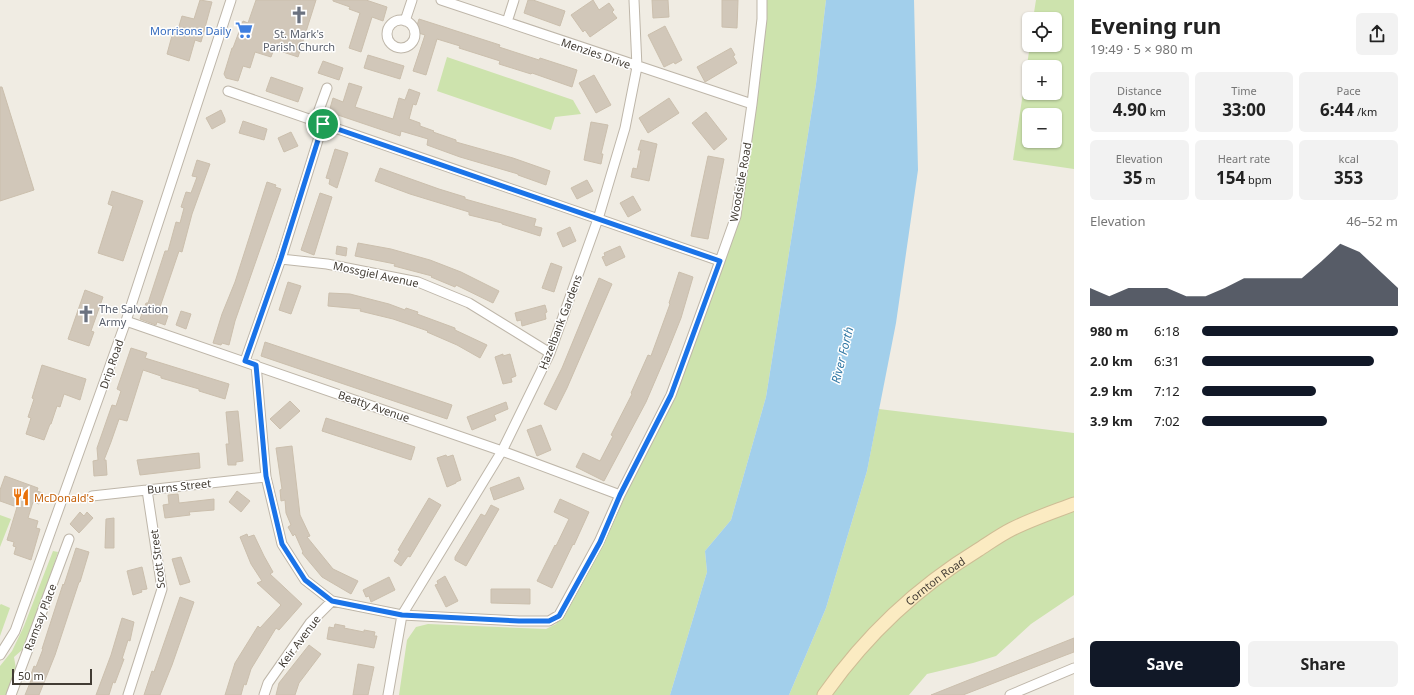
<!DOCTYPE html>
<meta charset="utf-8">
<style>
:root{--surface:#fff;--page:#f2f2f2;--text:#222;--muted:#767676;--accent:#111827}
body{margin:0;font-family:"Noto Sans",sans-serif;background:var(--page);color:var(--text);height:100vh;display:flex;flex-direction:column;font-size:15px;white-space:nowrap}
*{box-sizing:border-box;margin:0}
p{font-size:13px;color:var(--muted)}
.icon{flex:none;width:22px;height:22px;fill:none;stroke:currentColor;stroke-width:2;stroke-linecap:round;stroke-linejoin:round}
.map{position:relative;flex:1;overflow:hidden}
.panel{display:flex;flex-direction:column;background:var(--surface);width:340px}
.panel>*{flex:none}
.fabs{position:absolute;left:1022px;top:12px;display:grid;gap:8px}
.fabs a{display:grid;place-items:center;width:40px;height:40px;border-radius:6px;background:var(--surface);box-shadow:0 1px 3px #0004;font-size:20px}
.scale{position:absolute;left:12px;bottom:10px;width:80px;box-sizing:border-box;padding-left:4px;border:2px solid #423c34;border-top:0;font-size:11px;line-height:14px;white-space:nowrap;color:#423c34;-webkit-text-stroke:3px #fff;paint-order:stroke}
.pin{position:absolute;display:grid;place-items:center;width:34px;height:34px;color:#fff;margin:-17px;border:2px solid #fff;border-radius:50%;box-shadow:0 1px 4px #0007}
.round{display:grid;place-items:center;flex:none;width:42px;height:42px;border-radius:6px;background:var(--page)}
.summary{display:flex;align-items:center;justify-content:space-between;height:68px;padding:0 16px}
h1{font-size:22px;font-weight:700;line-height:30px}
.figures{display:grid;grid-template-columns:repeat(3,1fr);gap:6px;height:68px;padding:4px 16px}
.figures div{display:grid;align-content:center;border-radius:6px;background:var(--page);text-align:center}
.figures b{font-size:17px;font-weight:700}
.figures small{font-size:11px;font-weight:400}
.figures p{font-size:11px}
.chart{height:112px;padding:8px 16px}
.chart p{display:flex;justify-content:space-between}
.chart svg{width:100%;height:72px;margin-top:4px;fill:var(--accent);opacity:.7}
.cta{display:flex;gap:8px;margin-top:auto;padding:8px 16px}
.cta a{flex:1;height:46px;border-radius:6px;background:var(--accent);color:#fff;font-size:16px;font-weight:700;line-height:46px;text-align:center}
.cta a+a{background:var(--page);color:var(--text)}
ul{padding:0 16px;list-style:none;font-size:13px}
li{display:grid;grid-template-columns:64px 48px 1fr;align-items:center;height:30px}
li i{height:10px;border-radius:5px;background:var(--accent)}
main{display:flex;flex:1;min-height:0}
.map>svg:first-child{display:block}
.green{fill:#cde3ad;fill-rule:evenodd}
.water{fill:#a2cfeb}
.building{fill:#d1c7b9;stroke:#cbbfad}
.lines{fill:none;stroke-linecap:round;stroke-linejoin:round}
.street-casing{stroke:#beb6a9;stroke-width:11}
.secondary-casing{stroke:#cebd95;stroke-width:15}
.street{stroke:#fff;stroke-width:9}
.secondary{stroke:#fbebc2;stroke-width:13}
.route-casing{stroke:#fff;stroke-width:8}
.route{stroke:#1a73e8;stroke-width:5}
.labels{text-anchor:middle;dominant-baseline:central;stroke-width:3;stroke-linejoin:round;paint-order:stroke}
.shop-label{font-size:11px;fill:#366cbe;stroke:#fff;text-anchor:end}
.worship-label{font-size:11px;fill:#5b616d;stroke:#fff}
.street-label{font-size:11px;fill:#423c34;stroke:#fff}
.food-label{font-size:11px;fill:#c56008;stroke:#fff;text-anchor:start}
.water-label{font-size:12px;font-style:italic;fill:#347aa6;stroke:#fff}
</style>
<main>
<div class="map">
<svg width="1074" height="695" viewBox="0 0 1074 695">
<rect width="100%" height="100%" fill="#f0ece3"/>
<!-- green -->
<path class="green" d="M765,0H826L816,84L766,397L731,520L705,551L707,572L670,695H399L407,640L416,627L428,624L546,629L556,624L582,581L674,393L700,329L739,206Z
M1036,0H1074V169L1013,160L1030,45H1055V19H1033ZM1029,67H1055V93H1029ZM1029,115H1055V141H1029Z
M447,57L573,100L581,114L555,117L551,130L437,91Z
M879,409L1074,433V595L1031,624L996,656L973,663L927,674L909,695H789L826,608L867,471Z
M0,515L11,519L0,547Z
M53,551L58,552L32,632L22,650L14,657L16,669L6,695H0V666L12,651L24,626Z
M1,604L10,608L0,636V605Z"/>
<!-- water -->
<path class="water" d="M826,0H914L918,170L896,323L867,471L826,608L789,695H670L707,572L705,551L731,520L766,397L816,84Z"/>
<!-- building -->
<path class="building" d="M200,0L212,2L201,42L195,40L189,61L167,54L173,32L177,33L182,16L194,19Z
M256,0H316L298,57L274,49L271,57L255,52L250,68L243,66L238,81L226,78L224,74L232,48H233L243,21L248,23Z
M333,0H366L387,7L383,21L372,17L361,52L349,48L360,13L349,9L350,7L333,1Z
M528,0H533L565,11L560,26L524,13Z
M593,0L599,10L609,3L614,10L612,12L617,18L590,37L585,30L583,32L571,15Z
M652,0H668L669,17L653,18Z
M722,0H738L737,28L722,27Z
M419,19L500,45L499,47L539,60L540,58L577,70L572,87L532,73L531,74L499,64L500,61L459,48L460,46L437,39L426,75L413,71L425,35L415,32Z
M665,26L682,60L675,64L674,62L664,67L648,35Z
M731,48L735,55L733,56L737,63L705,82L697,67Z
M368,55L404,66L400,79L364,68Z
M323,61L343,68L339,80L318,73Z
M594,75L611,105L596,113L579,83Z
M271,77L303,88L298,102L266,91Z
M349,83L362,87L355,107L393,119L399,98L405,100L409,89L420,93L416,105L413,104L409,119L420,123V126L434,131L433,132L456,140V142L513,158L550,171L546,185L518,175V174L460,157L427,145L428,139L401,131L400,136L329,112L333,98L343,102Z
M0,87H2L34,190L0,201Z
M669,98L679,113L648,133L639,118Z
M221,110L225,119V122L212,129L206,118Z
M706,112L727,139L714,150L692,123Z
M243,121L267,129L264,140L239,133Z
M591,122L608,125L601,154H603L601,164L584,160Z
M291,132L298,146L284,152L278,138Z
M641,140L657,144L649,181L631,177L633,168L637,169L641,150H638Z
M335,149L348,153L337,188L329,184L330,179L326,178Z
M708,156L724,159L708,239L691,236Z
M197,160L210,164L192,214L182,252L179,251L160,307L162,308L161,314L168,316L165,325L157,322L156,325L140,319L146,303H148L165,251H168L176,222L180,223L184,208L181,207L186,192L191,193L197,177L192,176Z
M380,168L439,189L465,197V199L536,219L534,226L542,228L540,236L502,224V223L469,215V212L410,194L375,181Z
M587,180L593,191L577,199L571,188Z
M267,182L276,185L275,187L281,189L235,321L229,345L222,343L221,345L213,343L222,314L235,282Z
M112,191L143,201L123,261L98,253L113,206L108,204Z
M320,193L332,197L314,255L301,250Z
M633,196L641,210L628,217L620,203Z
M570,227L576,241L563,247L557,233Z
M358,243L391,249L430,260L461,272L499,291L493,303L456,285L455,287L431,277L432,276L394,266L395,264L355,256Z
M337,246L347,248L346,256L336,254Z
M620,246L625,257L606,266L602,257L605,256L604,253Z
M551,263L562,267L554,292L542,288Z
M679,272L693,277L681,318L667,353L646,402L604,481L576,467L583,453L600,461L613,436L611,435L632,394L631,393L648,355L651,356L670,304L669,303Z
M599,278L612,284L567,388L556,410L544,404L562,368Z
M288,282L301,286L291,314L279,310Z
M85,290L103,297L91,331L94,332L89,346L68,339Z
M329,293L350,294L389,304L405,310L406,308L418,312L417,314L455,328V330L487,345L480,358L457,345L427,332L428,331L393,319L360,311L361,309L328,306Z
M545,305L547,312L545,313L546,319L522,326L521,320L517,321L515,313Z
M181,311L191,314L186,329L176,325Z
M265,342L452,405L447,419L261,356Z
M131,348L147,353L145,358L229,384L225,399L199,391V389L161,378V376L143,370L127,421L119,419L111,442L104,460H106L107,475L94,476L93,461L98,460L97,448L112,405L116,406L121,391L117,389Z
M503,354V356L510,354L516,376L511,378L512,382L503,384L495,357Z
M42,365L86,379L80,400L64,394L60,407L57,406L51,424H50L44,440L26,434L31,418L28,417L34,399L32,398Z
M290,401L300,411L280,429L270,419Z
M506,402L508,409L494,415L496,420L472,430L467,417Z
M238,411L243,461L236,462V465H228L226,444H229L226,412Z
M326,418L415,447L411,460L322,431Z
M541,425L551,450L537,456L527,430Z
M292,446L300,515L310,536L307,537L333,569L358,581L351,594L322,577L302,553L303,552L295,534L293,536L288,527L291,525L286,513L285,500L281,501L280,490L282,489L276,448Z
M199,453L200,468L140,475L137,460Z
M446,455L447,457L453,455L461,480L456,482V483L447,487L437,458Z
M5,476L38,488L37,491L43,493L39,504L33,502L28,518L38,521L36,528L40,529L31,560L14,554L16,547L13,546L14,542L7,540L17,507L0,501V490Z
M519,477L524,489L494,500L490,488Z
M237,491L250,501L241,512L229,502Z
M178,494L179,503L214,499V510L189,512L190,515L165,518L163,505L169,504L168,495Z
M429,498L441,505L410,557L408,556L401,566L394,561L400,551L398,550Z
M560,499L589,512L574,545L573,544L552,588L537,581L555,545L556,546L569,519L554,512Z
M491,505L499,509L466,566L455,560V557L481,514L485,516Z
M80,512L84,516L87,512L93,518L79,533L70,524Z
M114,518V548H105L106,519Z
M247,534L248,537L254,535L264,556L273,572L270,574L302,604L279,630L276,628L251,669L246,685L244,684L241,695H225L235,663L258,626L260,628L281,605L257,583L262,581L251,564L240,537Z
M76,548L89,552L80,582H79L55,655L39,695H25L32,678L30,677L34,666L36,667L43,649H42L63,584L64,585Z
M181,557L190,582L180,585L172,559Z
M142,567L147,589L141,590L142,592L133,595L127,571Z
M445,576L458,601L446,607L435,585L438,584L437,581Z
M389,577L395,590L371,602L369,596L366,597L363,590Z
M491,589H530V604L491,603Z
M180,597L194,602L172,665L160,695H144L152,671L154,672Z
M122,618L134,622L130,641L128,640L122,659H124L115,683L113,682L109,695H96L111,655Z
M335,624L345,626L344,628L364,632V630L375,632L374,636H377L374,648L327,639L329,627L334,628Z
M1074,638V652L1066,655L963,695H931Z
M309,645L321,654L299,683L295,695H276L279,683Z
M358,664L374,667L368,695H353Z"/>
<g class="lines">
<!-- street casing -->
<g class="street-casing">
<path id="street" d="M441,0L752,104
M387 34a14 14 0 1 1 28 0a14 14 0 1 1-28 0Z
M405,21L412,0
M507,22L514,0
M228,91L720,261
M315,121L327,88
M281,259L327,264L418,282L469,303L550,353
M126,321L502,451L620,495
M245,361L281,259L323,124
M256,365L266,477L282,544L305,580L332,601
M92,496L266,477
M0,655L15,631L126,321L231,0
M11,695L69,539
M128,695L162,589L147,490
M264,695L268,683L310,623L332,601L402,615L519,621H549L559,615L599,542L620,495L671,395L720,261L736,216L752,104L762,19V0
M388,695L402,615L502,451L550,353L598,219L625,128L637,67L634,0
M1010,695L1074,668"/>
</g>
<!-- secondary casing -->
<g class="secondary-casing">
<g id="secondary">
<path id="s1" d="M824,695C866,635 916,588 978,550C989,543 1000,535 1012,529C1032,519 1053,512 1074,504"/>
</g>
</g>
<!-- street -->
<use href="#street" class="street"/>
<!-- secondary -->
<use href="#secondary" class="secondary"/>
</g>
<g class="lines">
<!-- route casing -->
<g class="route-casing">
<path id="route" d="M323,124L720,261L671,395L620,495L600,542L559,616L549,621H519L402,615L332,601L305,580L282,544L266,476L256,365L245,361L281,258Z"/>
</g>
<!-- route -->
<use href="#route" class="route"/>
</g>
<!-- icons -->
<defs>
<g id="church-bare" transform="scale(1.38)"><path d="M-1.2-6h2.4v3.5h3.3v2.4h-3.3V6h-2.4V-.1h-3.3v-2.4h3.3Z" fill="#6b7280" stroke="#fff" stroke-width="2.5" paint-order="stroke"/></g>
<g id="supermarket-bare" transform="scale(1.38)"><path d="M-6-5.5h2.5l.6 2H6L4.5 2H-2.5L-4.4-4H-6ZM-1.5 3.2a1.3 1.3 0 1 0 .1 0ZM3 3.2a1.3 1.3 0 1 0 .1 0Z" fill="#3f7fe0" stroke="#fff" stroke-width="2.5" paint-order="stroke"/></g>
<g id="restaurant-bare" transform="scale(1.38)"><path d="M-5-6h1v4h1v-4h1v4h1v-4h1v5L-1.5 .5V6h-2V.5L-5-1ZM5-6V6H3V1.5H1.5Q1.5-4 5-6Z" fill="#e8710a" stroke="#fff" stroke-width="2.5" paint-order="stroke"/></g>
</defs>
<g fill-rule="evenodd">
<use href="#church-bare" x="299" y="15"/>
<use href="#supermarket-bare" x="244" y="30"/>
<use href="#church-bare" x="86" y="314"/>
<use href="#restaurant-bare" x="21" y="497"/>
</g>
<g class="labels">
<!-- shop labels -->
<g class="shop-label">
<text x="231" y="30">Morrisons Daily</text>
</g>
<!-- worship labels -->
<g class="worship-label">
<text x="299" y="33">St. Mark's<tspan x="299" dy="13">Parish Church</tspan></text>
<text x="99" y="308" text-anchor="start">The Salvation<tspan x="99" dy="13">Army</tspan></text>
</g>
<!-- street labels -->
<g class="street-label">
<text transform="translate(596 53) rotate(19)">Menzies Drive</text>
<text transform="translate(740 182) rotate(-80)">Woodside Road</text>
<text transform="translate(376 274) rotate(12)">Mossgiel Avenue</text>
<text transform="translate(560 322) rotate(-69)">Hazelbank Gardens</text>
<text transform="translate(111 364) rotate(-71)">Drip Road</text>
<text transform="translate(374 406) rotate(19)">Beatty Avenue</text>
<text transform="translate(179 486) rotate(-6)">Burns Street</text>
<text transform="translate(157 559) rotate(-97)">Scott Street</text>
<text stroke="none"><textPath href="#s1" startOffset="160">Cornton Road</textPath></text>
<text transform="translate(40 617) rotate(-69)">Ramsay Place</text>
<text transform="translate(299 641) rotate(-53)">Keir Avenue</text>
</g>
<!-- food labels -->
<g class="food-label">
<text x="34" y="497">McDonald's</text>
</g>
<!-- water labels -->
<g class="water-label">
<text transform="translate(842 355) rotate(-76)">River Forth</text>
</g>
</g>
</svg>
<div class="fabs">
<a><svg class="icon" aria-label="locate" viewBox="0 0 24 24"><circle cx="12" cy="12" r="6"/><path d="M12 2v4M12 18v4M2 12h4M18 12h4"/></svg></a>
<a>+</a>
<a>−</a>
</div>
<div class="scale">50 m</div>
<div class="pin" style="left:323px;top:124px;background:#1e9e55"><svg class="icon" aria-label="arrive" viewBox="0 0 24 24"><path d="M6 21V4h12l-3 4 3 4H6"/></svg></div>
</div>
<section class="panel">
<div class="summary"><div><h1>Evening run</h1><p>19:49 · 5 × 980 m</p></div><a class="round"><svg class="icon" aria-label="share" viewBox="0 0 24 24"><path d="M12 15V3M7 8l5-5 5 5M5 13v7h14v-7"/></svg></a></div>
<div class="figures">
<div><p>Distance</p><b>4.90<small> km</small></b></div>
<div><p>Time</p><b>33:00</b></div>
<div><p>Pace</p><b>6:44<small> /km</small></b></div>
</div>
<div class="figures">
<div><p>Elevation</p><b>35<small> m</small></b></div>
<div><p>Heart rate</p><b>154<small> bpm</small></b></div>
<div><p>kcal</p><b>353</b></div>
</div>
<div class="chart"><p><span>Elevation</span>46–52 m</p>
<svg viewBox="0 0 160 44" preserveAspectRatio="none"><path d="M0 44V33L10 38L20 33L30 33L40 33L50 38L60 38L70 33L80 27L90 27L100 27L110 27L120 17L130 6L140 11L150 22L160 33V44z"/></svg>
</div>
<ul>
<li><b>980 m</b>6:18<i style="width:100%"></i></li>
<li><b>2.0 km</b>6:31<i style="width:88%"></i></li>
<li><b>2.9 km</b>7:12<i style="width:58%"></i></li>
<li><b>3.9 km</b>7:02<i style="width:64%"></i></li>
</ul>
<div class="cta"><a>Save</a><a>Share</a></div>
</section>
</main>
